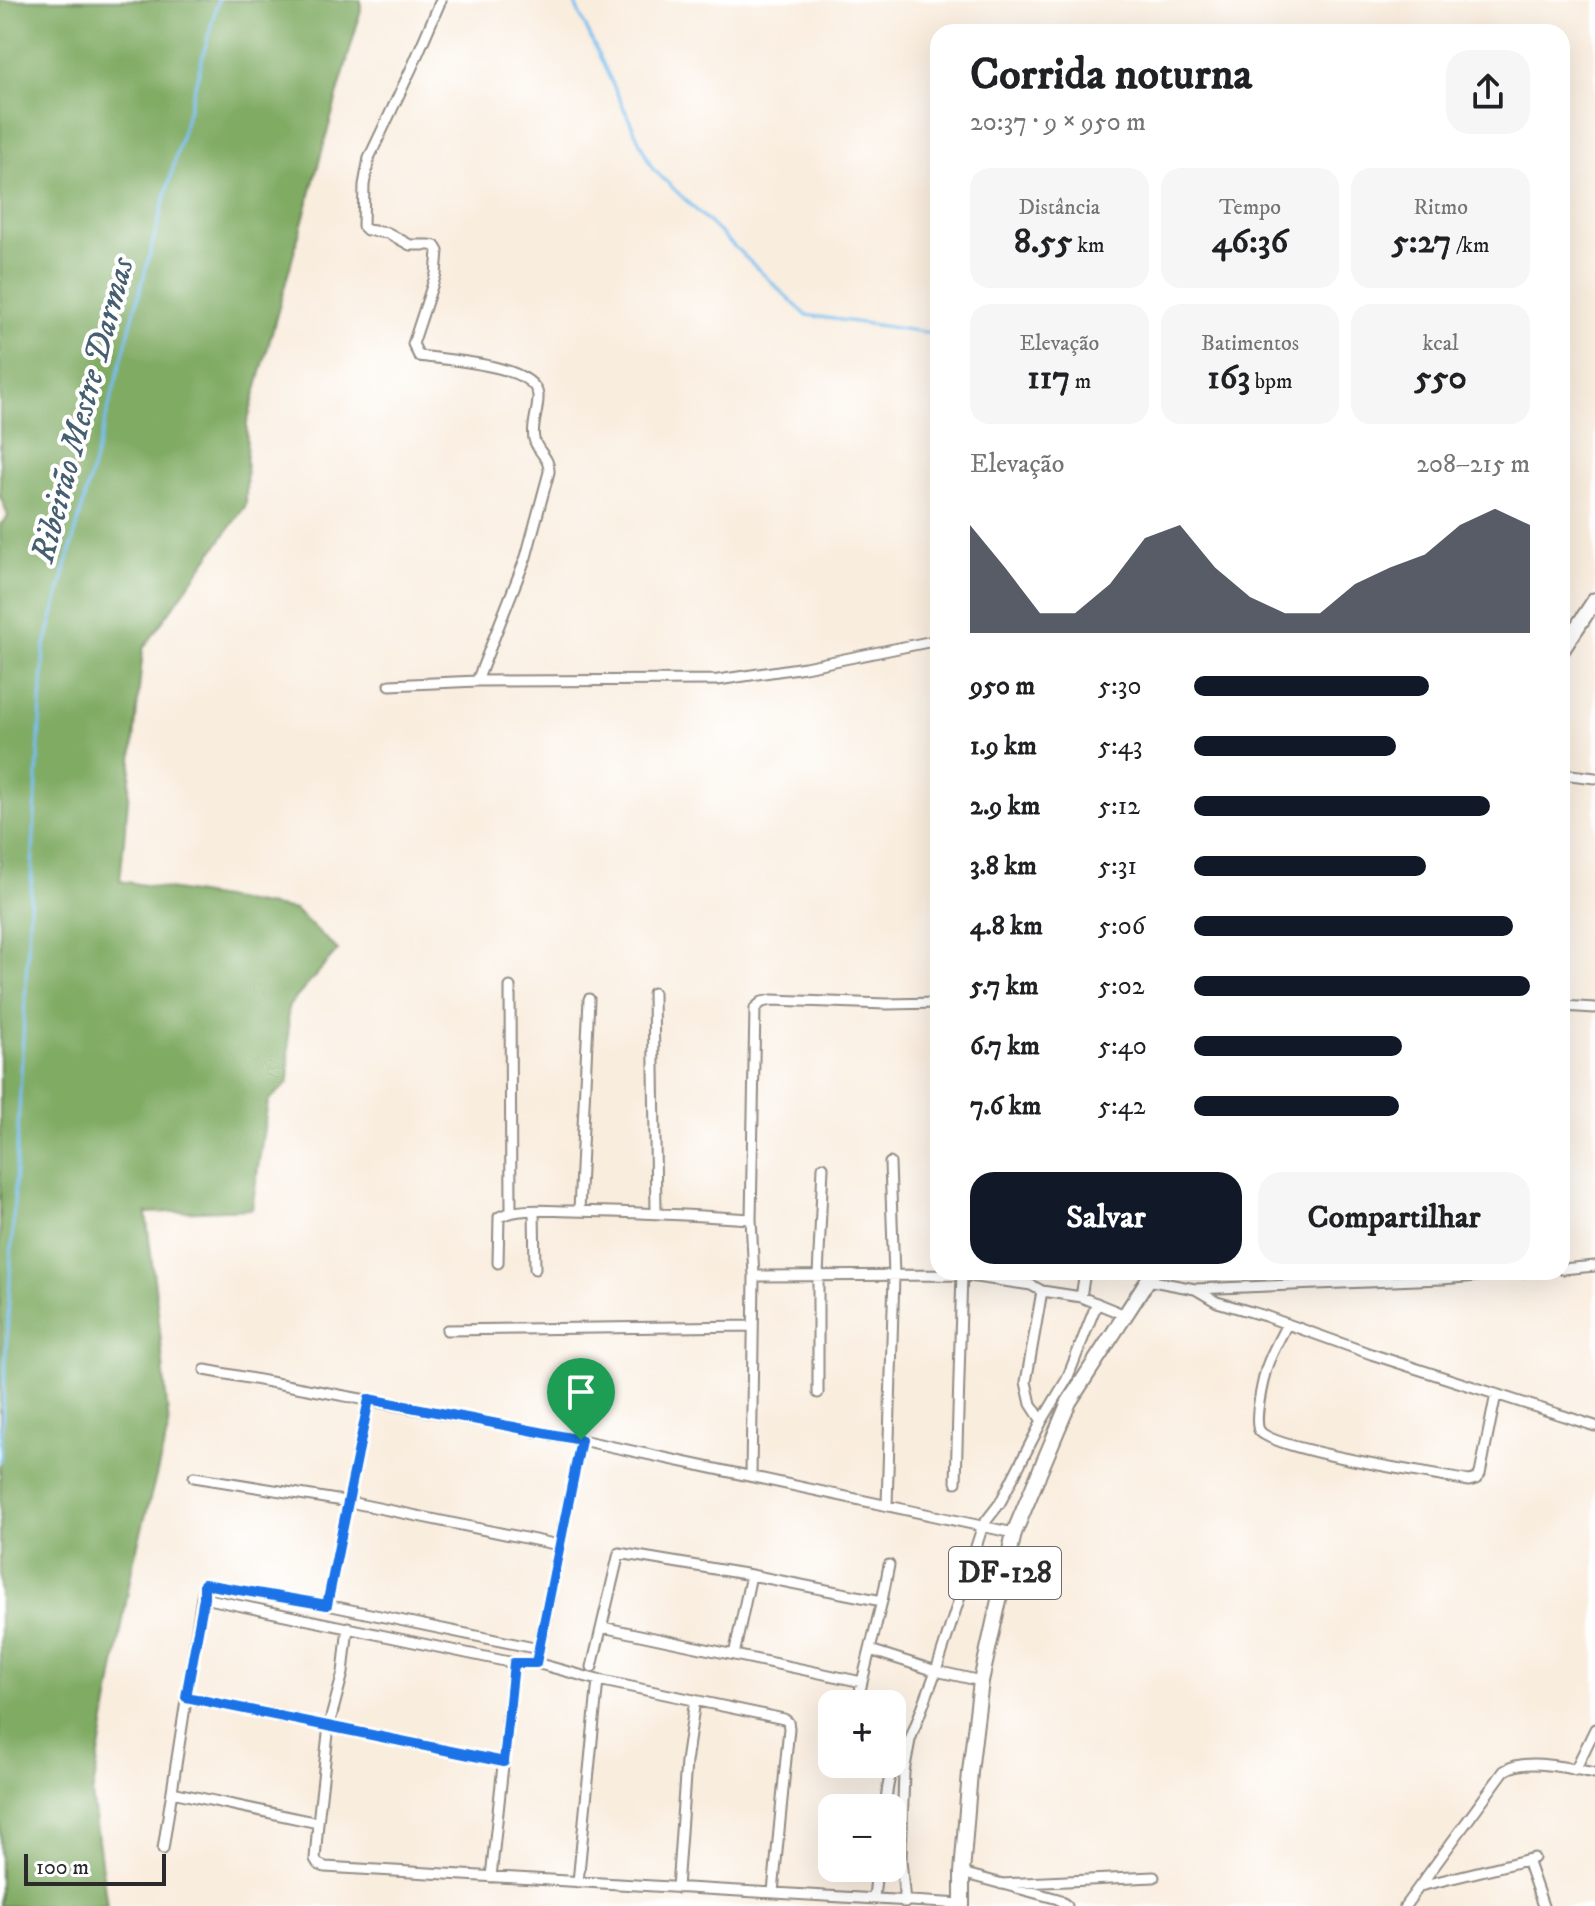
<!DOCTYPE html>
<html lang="pt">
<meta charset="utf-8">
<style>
:root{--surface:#fff;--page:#f6f6f6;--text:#202124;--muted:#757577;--accent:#111827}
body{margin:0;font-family:"IM FELL DW Pica",serif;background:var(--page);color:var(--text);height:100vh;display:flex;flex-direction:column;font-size:30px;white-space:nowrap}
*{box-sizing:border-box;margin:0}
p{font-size:26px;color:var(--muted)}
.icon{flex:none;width:44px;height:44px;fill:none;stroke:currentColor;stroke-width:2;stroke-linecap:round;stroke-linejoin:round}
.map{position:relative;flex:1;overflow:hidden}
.details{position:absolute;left:930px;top:24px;width:640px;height:1256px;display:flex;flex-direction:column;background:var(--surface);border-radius:24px;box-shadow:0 8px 32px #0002}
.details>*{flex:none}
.controls{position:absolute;left:818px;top:1690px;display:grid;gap:16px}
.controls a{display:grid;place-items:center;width:88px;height:88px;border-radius:16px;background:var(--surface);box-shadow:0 8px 32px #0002;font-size:40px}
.scale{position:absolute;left:24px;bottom:20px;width:142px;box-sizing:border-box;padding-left:8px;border:4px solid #2b2b2b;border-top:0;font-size:22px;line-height:28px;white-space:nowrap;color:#2b2b2b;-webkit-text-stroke:6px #fff;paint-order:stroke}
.pin{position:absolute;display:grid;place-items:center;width:68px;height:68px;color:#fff;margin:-82px -34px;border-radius:50% 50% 50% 0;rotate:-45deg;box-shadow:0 0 8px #0007}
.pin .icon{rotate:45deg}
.round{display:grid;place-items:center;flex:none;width:84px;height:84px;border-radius:24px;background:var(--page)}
.headline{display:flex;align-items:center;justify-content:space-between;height:136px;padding:0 40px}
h1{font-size:44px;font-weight:700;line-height:60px}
.stats{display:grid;grid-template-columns:repeat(3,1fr);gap:12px;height:136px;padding:8px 40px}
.stats div{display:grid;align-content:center;border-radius:20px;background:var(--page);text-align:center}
.stats b{font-size:34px;font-weight:700}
.stats small{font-size:22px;font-weight:400}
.stats p{font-size:22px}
.chart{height:224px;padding:16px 40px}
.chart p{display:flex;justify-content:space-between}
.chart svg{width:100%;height:144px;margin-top:8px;fill:var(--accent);opacity:.7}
.cta{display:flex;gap:16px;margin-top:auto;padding:16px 40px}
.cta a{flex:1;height:92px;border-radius:24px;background:var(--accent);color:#fff;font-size:32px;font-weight:700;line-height:92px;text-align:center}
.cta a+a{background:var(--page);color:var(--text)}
ul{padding:0 40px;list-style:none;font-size:26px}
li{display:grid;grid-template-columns:128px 96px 1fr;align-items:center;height:60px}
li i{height:20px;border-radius:10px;background:var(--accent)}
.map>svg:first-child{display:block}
.forest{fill:#80ab63;stroke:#566b47;stroke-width:2}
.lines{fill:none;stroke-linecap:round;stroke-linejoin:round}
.stream{stroke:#79bff0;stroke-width:3}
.street-casing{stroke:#928c84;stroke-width:13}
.primary-casing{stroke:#928c84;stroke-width:18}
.street{stroke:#fff;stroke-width:9}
.primary{stroke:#fff;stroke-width:14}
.route-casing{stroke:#fff;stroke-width:16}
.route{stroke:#1a73e8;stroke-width:10}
.labels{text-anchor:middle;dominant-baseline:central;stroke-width:8;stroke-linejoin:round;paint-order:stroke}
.shield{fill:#fff;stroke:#6b6b6b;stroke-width:2}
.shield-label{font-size:30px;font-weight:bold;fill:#2b2b2b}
.water-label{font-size:34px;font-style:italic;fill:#465f70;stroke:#fff}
</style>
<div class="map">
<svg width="1595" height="1906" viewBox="0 0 1595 1906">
<rect width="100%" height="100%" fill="#fff"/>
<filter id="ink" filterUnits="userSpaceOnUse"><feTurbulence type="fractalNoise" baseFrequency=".0125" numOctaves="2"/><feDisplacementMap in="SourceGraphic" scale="16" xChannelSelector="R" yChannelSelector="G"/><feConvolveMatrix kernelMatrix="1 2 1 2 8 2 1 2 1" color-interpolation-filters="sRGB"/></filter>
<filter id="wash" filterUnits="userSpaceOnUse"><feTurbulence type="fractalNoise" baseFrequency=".006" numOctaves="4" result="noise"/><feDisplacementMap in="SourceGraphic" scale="32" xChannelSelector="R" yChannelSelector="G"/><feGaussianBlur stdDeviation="1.8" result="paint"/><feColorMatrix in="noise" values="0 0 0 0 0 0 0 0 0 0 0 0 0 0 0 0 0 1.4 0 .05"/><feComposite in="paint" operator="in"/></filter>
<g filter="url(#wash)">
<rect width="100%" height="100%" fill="#f9edde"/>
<!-- forest -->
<path class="forest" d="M0,0H361V10L247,423L246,505L143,649L120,881L295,910L338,950L288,1007L289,1082L268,1101L252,1209L146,1213L158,1311L169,1427L133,1563L92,1795L107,1906H0V525L8,516L0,496Z"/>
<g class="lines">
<!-- stream -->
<path class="stream" d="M573,0L652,168L806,315L938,334
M0,1462L44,649L218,0"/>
</g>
</g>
<g filter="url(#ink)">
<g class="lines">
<!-- street casing -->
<g class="street-casing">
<path id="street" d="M441,0L413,65L369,158L364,185L363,226L367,230L388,233L410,245H430L435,246L438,251L436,274L413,344L419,356C445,360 534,364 538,395C539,410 531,425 534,439C537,452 550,457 549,472L526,557L477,681
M390,685L477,681L718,680L805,667L938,640
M1562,774L1595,778
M510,987L511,1213
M653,993L656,1212
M1562,1006L1595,1008
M534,1211L535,1269
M579,1211L589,999
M498,1263L499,1217C519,1207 549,1211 572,1211C632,1212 691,1215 751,1219
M1562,1269L1595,1266
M754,1276L962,1275L1031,1285L1042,1291L1081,1297L1125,1315
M1147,1280L1195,1289L1442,1279L1523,1272
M1195,1289L1217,1302L1265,1316L1371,1354L1595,1426
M1042,1291L1026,1382L1031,1404L1042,1421
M1081,1297L1085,1272
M1287,1324C1280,1338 1271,1353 1266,1369C1263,1381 1254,1419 1259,1430C1270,1450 1438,1475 1469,1481L1476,1479L1480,1474L1496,1394
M447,1330L753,1326
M205,1370L581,1440L1014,1533
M818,1393V1276L823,1167
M751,1476L754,1276L751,1219L755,1008L762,1002L772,1000L887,1004L938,1003
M194,1477L349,1502L559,1545
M956,1482L962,1272
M887,1505L894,1276L890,1163
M204,1598L514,1663H536L598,1680L784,1719L788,1722L789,1728L773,1892
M882,1601L889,1565
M327,1605L369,1399
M348,1627L343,1673L329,1725L318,1823L315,1859L318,1864L325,1867L962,1904
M870,1650L936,1671L981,1681
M538,1652L581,1440
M734,1655L751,1575
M592,1667L619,1553L751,1575L882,1601L862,1682L602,1627
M186,1697L504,1762
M857,1704L862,1682
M1575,1770L1595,1729
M172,1792L318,1823
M885,1808C888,1780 890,1766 908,1743
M163,1849L204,1584L327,1605L539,1649
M1527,1860L1543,1906
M962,1873L1058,1899L1067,1906
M491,1877L514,1663
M578,1882L598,1680
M1001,1884L1154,1877
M1420,1886L1534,1858
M677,1888L686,1762L695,1700
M874,1898L877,1868
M905,1903L901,1859L904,1772L910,1740L936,1671L983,1525L1000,1503L1042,1421L1067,1379L1097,1303
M1405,1906L1504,1771C1525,1756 1571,1769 1595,1773"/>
</g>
<!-- primary casing -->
<g class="primary-casing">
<path id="primary" d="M1562,650L1595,600
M962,1906V1873L970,1772L981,1681L1014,1533L1069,1402L1153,1272"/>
</g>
<!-- street -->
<use href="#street" class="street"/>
<!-- primary -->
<use href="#primary" class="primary"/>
</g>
</g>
<g class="lines" filter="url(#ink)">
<!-- route casing -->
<g class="route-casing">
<path id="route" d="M369,1399L581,1440L536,1663H514L504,1762L186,1697L204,1598V1584L327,1605Z"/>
</g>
<!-- route -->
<use href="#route" class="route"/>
</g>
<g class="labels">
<!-- shield labels -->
<rect class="shield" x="949" y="1547" width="112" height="52" rx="6"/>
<g class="shield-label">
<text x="1005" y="1573">DF-128</text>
</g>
<!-- water labels -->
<g class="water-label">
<text transform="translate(83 410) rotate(-75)">Ribeirão Mestre Darmas</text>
</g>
</g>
</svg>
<div class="controls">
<a>+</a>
<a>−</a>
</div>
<div class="scale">100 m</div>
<div class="pin" style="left:581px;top:1440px;background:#1e9e55"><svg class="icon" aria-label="arrive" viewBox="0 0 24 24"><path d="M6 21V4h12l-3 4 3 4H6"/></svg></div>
<section class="details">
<div class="headline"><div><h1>Corrida noturna</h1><p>20:37 · 9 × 950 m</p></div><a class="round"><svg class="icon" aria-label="share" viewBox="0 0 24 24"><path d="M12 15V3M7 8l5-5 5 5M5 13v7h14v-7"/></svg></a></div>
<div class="stats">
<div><p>Distância</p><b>8.55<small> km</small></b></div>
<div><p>Tempo</p><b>46:36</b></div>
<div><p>Ritmo</p><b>5:27<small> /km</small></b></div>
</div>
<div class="stats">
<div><p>Elevação</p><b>117<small> m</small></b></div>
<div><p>Batimentos</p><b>163<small> bpm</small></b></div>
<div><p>kcal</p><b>550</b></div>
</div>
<div class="chart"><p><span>Elevação</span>208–215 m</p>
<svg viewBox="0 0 160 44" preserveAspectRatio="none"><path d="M0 44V11L10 24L20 38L30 38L40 29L50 15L60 11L70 24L80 33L90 38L100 38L110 29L120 24L130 20L140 11L150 6L160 11V44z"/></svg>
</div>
<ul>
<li><b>950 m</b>5:30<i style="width:70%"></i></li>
<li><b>1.9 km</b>5:43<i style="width:60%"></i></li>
<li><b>2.9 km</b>5:12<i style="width:88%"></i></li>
<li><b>3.8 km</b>5:31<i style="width:69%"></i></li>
<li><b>4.8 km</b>5:06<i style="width:95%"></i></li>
<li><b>5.7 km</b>5:02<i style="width:100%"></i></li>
<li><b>6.7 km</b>5:40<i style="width:62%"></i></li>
<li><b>7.6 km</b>5:42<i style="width:61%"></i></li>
</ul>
<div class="cta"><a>Salvar</a><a>Compartilhar</a></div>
</section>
</div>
